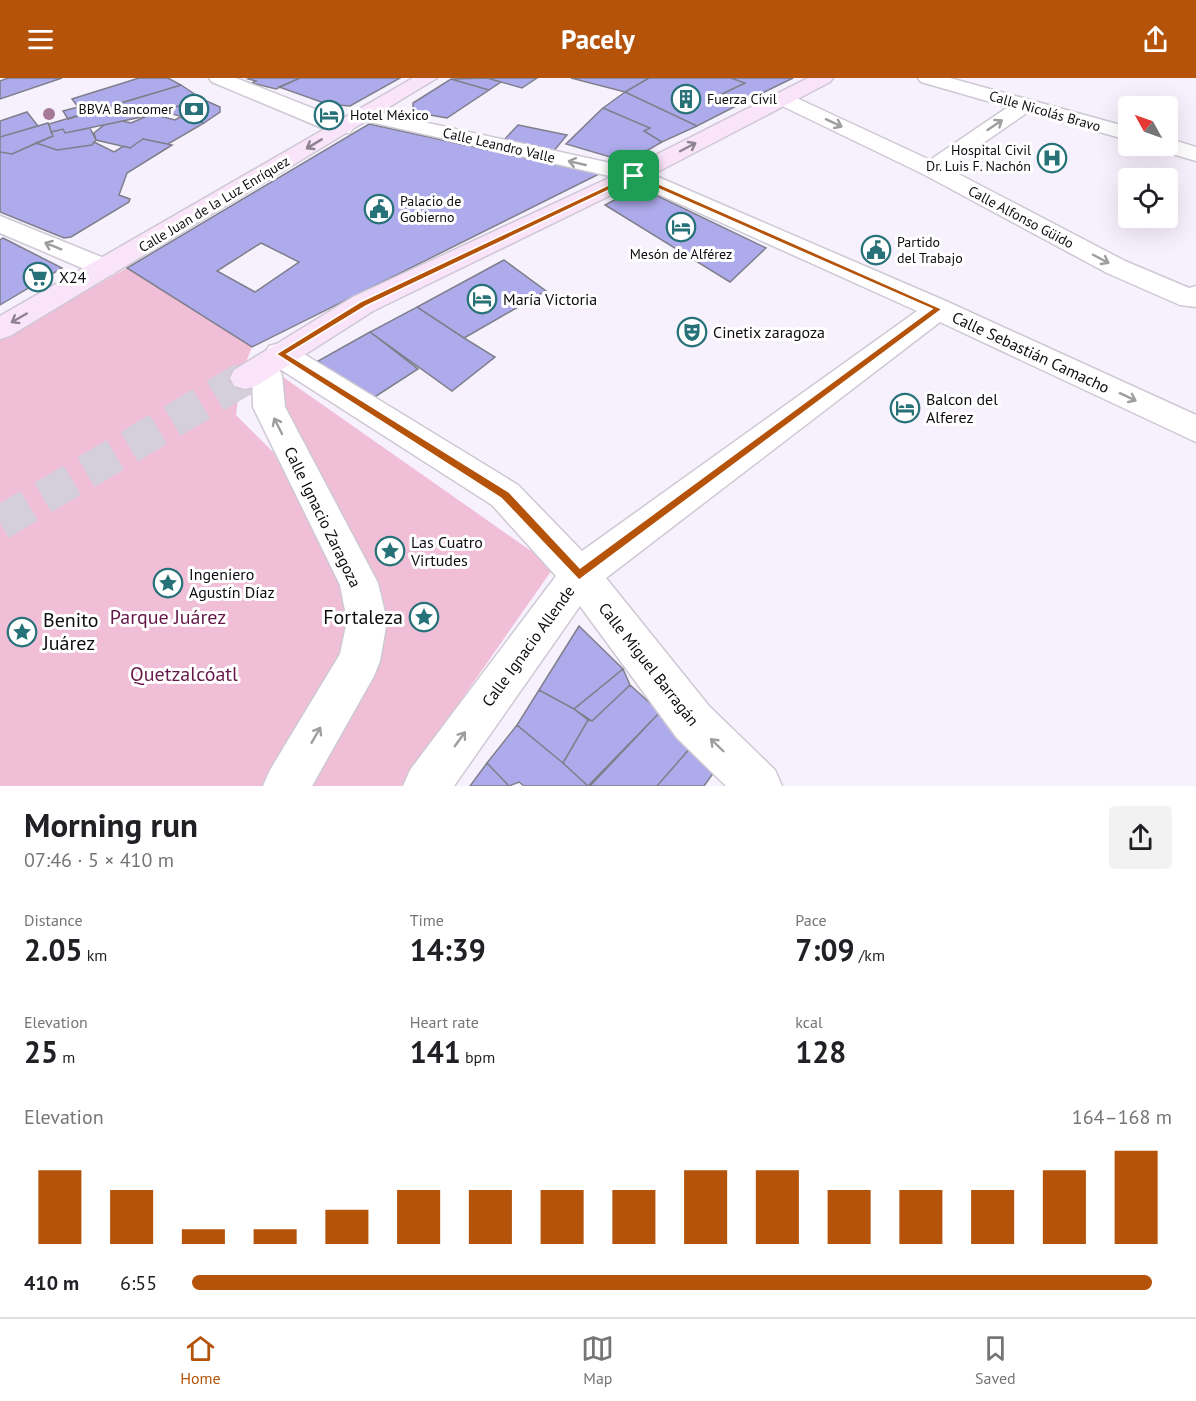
<!DOCTYPE html>
<meta charset="utf-8">
<style>
:root{--surface:#fff;--page:#f2f2f2;--text:#202124;--muted:#757577;--line:#e0e0e0;--accent:#b45309}
body{margin:0;font-family:"PT Sans",sans-serif;background:var(--page);color:var(--text);height:100vh;display:flex;flex-direction:column;font-size:22px;white-space:nowrap}
*{box-sizing:border-box;margin:0}
p{font-size:20px;color:var(--muted)}
.icon{flex:none;width:33px;height:33px;fill:none;stroke:currentColor;stroke-width:2;stroke-linecap:round;stroke-linejoin:round}
.map{position:relative;height:708px;overflow:hidden}
.details{display:flex;flex-direction:column;background:var(--surface);flex:1}
.details>*{flex:none}
.needle{width:39px;rotate:310deg}
.fabs{position:absolute;left:1118px;top:18px;display:grid;gap:12px}
.fabs a{display:grid;place-items:center;width:60px;height:60px;border-radius:6px;background:var(--surface);box-shadow:0 6px 24px #0002;font-size:30px}
.pin{position:absolute;display:grid;place-items:center;width:51px;height:51px;color:#fff;margin:-26px;border-radius:12px;box-shadow:0 3px 9px #0006}
.round{display:grid;place-items:center;flex:none;width:63px;height:63px;border-radius:6px;background:var(--page)}
.summary{display:flex;align-items:center;justify-content:space-between;height:102px;padding:0 24px}
h1{font-size:33px;font-weight:700;line-height:45px}
.figures{display:grid;grid-template-columns:repeat(3,1fr);gap:9px;height:102px;padding:6px 24px}
.figures div{display:grid;align-content:center}
.figures b{font-size:30px;font-weight:700}
.figures small{font-size:16px;font-weight:400}
.figures p{font-size:16px}
.chart{height:168px;padding:12px 24px}
.chart p{display:flex;justify-content:space-between}
.chart svg{width:100%;height:108px;margin-top:6px;stroke:var(--accent);stroke-width:6}
ul{padding:0 24px;list-style:none;font-size:20px}
li{display:grid;grid-template-columns:96px 72px 1fr;align-items:center;height:45px}
li i{height:15px;border-radius:8px;background:var(--accent)}
header{display:flex;justify-content:space-between;align-items:center;height:78px;padding:0 24px;background:var(--accent);color:#fff;font-size:27px;font-weight:700}
.menu{display:flex;justify-content:space-around;align-items:center;height:84px;border-top:2px solid var(--line);background:var(--surface);font-size:16px;color:var(--muted)}
.menu a{display:grid;justify-items:center;gap:3px}
.menu .active{color:var(--accent)}
.map>svg:first-child{display:block}
.green{fill:#f0bfd7}
.building{fill:#aeabec;stroke:#7f7f8b;stroke-width:1.5;fill-rule:evenodd}
.lines{fill:none;stroke-linecap:round;stroke-linejoin:round}
.secondary-tunnel{stroke:#d4cfda;stroke-width:34;stroke-dasharray:34 16;stroke-linecap:butt}
.street-casing{stroke:#cec8d4;stroke-width:3}
.secondary-casing{stroke:#cec8d4;stroke-width:3}
.street{fill:#fff;fill-rule:evenodd}
.secondary{fill:#fae4f9;fill-rule:evenodd}
.tree{fill:#a77999}
.oneway{stroke:#9f9e9f}
.oneway2{stroke:#908390}
.route{fill:#b45309;stroke:#fff;stroke-width:1.5;fill-rule:evenodd}
.labels{text-anchor:middle;dominant-baseline:central;stroke-width:6;stroke-linejoin:round;paint-order:stroke}
.far-poi-label{font-size:14px;fill:#0e0c10;stroke:#fff;text-anchor:start}
.far-street-label{font-size:14px;fill:#0e0c10;stroke:#fff}
.poi-label{font-size:16px;fill:#0e0c10;stroke:#fff;text-anchor:start}
.street-label{font-size:16px;fill:#0e0c10;stroke:#fff}
.near-park-label{font-size:20px;fill:#651747;stroke:#fff}
.near-poi-label{font-size:20px;fill:#0e0c10;stroke:#fff;text-anchor:end}
</style>
<header><svg class="icon" aria-label="menu" viewBox="0 0 24 24"><path d="M4 6h16M4 12h16M4 18h16"/></svg>Pacely<svg class="icon" aria-label="share" viewBox="0 0 24 24"><path d="M12 15V3M7 8l5-5 5 5M5 13v7h14v-7"/></svg></header>
<div class="map">
<svg width="1196" height="708" viewBox="0 0 1196 708">
<rect width="100%" height="100%" fill="#f7f1fe"/>
<!-- green -->
<path class="green" d="M127,190L252,269L241,297L236,337L273,374L350,523L337,609L278,708H0V262Z
M283,299L554,489L401,708H296L367,561L279,338Z"/>
<!-- building -->
<path class="building" d="M8,0H62L0,21V3Z
M139,0H168L181,7L68,41L63,33L78,29L72,21Z
M251,0H300L276,11L252,5L256,3L248,1Z
M300,0H400L350,28L327,26L279,9Z
M487,0L501,4L489,12L451,1Z
M487,0H537L522,10Z
M571,0H649L625,14Z
M649,0H731L745,5L722,16L742,25L697,48L625,14Z
M731,0H793L742,25L722,16L745,5Z
M451,1L489,12L447,40L413,34V25Z
M181,7L202,21L137,40L65,55L63,51L51,54L49,46Z
M625,14L697,48L662,64L644,53L650,50L603,30Z
M202,21L220,29V34L204,45L162,33Z
M603,30L650,50L644,53L662,64L627,84L566,66Z
M27,34L38,48L0,59V43Z
M152,36L175,42L180,39L204,45L168,66L143,61L130,70L96,62L94,55L104,47L123,43L131,45Z
M48,45L53,58L12,76L0,74V59Z
M369,46L599,96L252,269L127,190ZM261,165L299,184L255,214L217,193Z
M518,47L567,57L552,75L502,64Z
M90,50L96,62L92,67L57,72L36,65L53,58L51,54L63,51L65,55Z
M143,61L172,67L127,95L119,117L130,121L129,124L71,159L64,160L0,134V74L12,76L36,65L57,72L92,67L94,64L114,74L124,68L130,70Z
M639,109L766,170L730,204L605,127Z
M3,160L62,190L0,227V162Z
M504,182L546,213L464,260L417,229Z
M417,229L464,260L495,279L452,313L370,254Z
M370,254L418,291L370,322L318,283Z
M579,548L623,591L574,631L539,612Z
M623,591L630,607L592,643L574,631Z
M630,607L660,634L588,708L563,685L588,642L592,643Z
M539,612L574,631L588,642L563,685L517,647Z
M660,634L692,668L657,708H590Z
M517,647L563,685L588,708H524L519,704L509,708L487,685Z
M692,668L714,694L704,708H657Z
M487,685L509,708H470Z"/>
<g class="lines">
<!-- secondary-tunnel -->
<path class="secondary-tunnel" d="M0,445L245,300"/>
<!-- street casing -->
<g class="street-casing">
<path id="street" d="M209,0H236L350,45L353,50L350,55H334L212,4Z
M918,0H950L1128,49V62L1028,34L947,90L1125,183L1189,210L1196,208V229L1180,227L1107,195L923,96L774,24L771,20L774,16H788L930,82L1008,29L921,4Z
M364,31L642,92L948,224L1196,337V364L940,244L606,500L709,628L775,692L782,708H726L677,660L580,528L454,708H403L410,692L556,498L492,427L269,284L265,276L269,268L280,265L291,268L518,407L582,473L917,233L627,102L357,41L354,37L357,33Z
M1167,60L1196,69V83L1159,72L1156,68H1167Z
M0,138L114,184L118,190L114,196L105,198L96,196L0,155Z
M267,286L278,289L282,297L285,329L378,505L387,543L380,583L374,598L312,708H263L270,692L340,576L347,543L340,507L253,329L252,297L256,289Z"/>
</g>
<!-- secondary casing -->
<g class="secondary-casing">
<path id="secondary" d="M413,0H437L10,258L0,261V238Z
M808,0H833L830,4L642,102L373,233L256,308L245,311L234,308L230,300L234,292L353,219L626,92Z"/>
</g>
<!-- street -->
<use href="#street" class="street"/>
<!-- secondary -->
<use href="#secondary" class="secondary"/>
</g>
<!-- trees -->
<circle class="tree" cx="49" cy="36" r="6"/>
<!-- one-way arrows -->
<defs><path id="oneway-shaft" d="M-6 0H5M1.5-3L5.5 0L1.5 3" fill="none" stroke-width="1.6" stroke-linecap="round" stroke-linejoin="round" transform="scale(1.5)"/></defs>
<g class="oneway">
<use href="#oneway-shaft" transform="translate(834 45) rotate(25)"/>
<use href="#oneway-shaft" transform="translate(995 47) rotate(-34)"/>
<use href="#oneway-shaft" transform="translate(577 85) rotate(-167)"/>
<use href="#oneway-shaft" transform="translate(53 168) rotate(-158)"/>
<use href="#oneway-shaft" transform="translate(1101 181) rotate(28)"/>
<use href="#oneway-shaft" transform="translate(1128 319) rotate(25)"/>
<use href="#oneway-shaft" transform="translate(278 348) rotate(-117)"/>
<use href="#oneway-shaft" transform="translate(316 657) rotate(-60)"/>
<use href="#oneway-shaft" transform="translate(460 661) rotate(-54)"/>
<use href="#oneway-shaft" transform="translate(717 667) rotate(-136)"/>
</g>
<g class="oneway2">
<use href="#oneway-shaft" transform="translate(314 66) rotate(149)"/>
<use href="#oneway-shaft" transform="translate(688 69) rotate(-28)"/>
<use href="#oneway-shaft" transform="translate(19 240) rotate(150)"/>
</g>
<!-- route -->
<path class="route" d="M634,95L942,231L579,502L501,420L276,276L360,224ZM634,100L932,231L580,490L509,414L287,276L366,228Z"/>
<!-- icons -->
<defs>
<g id="building-ring" transform="scale(1.5)"><circle r="9.5" fill="#fff" stroke="#277178" stroke-width="1.5"/><path d="M-4-6H4V6H1V3H-1V6H-4ZM-2.5-4.3h1.7v1.8h-1.7ZM.8-4.3h1.7v1.8H.8ZM-2.5-1h1.7V.8h-1.7ZM.8-1h1.7V.8H.8Z" fill="#277178"/></g>
<g id="bank-ring" transform="scale(1.5)"><circle r="9.5" fill="#fff" stroke="#277178" stroke-width="1.5"/><path d="M-6-4H6V4H-6ZM0-2.3a2.3 2.3 0 1 0 0 4.6a2.3 2.3 0 1 0 0-4.6Z" fill="#277178"/></g>
<g id="hotel-ring" transform="scale(1.5)"><circle r="9.5" fill="#fff" stroke="#277178" stroke-width="1.5"/><path d="M-6-4.5h1.5V1H6V5H4.5V3h-9V5H-6ZM-4 0a1.8 1.8 0 1 1 3.6 0ZM.5 0V-2.5h3Q6-2.5 6 0Z" fill="#277178"/></g>
<g id="hospital-ring" transform="scale(1.5)"><circle r="9.5" fill="#fff" stroke="#277178" stroke-width="1.5"/><path d="M-5-5h3v3.5h4V-5h3V5h-3V1.5h-4V5h-3Z" fill="#277178"/></g>
<g id="civic-ring" transform="scale(1.5)"><circle r="9.5" fill="#fff" stroke="#277178" stroke-width="1.5"/><path d="M-.6-6.5H3V-4.5H.6V-3L4-1V1h2V6H-6V1h2V-1L-.6-3ZM-1.2 2.5V6h2.4V2.5Z" fill="#277178"/></g>
<g id="supermarket-ring" transform="scale(1.5)"><circle r="9.5" fill="#fff" stroke="#277178" stroke-width="1.5"/><path d="M-6-5.5h2.5l.6 2H6L4.5 2H-2.5L-4.4-4H-6ZM-1.5 3.2a1.3 1.3 0 1 0 .1 0ZM3 3.2a1.3 1.3 0 1 0 .1 0Z" fill="#277178"/></g>
<g id="theatre-ring" transform="scale(1.5)"><circle r="9.5" fill="#fff" stroke="#277178" stroke-width="1.5"/><path d="M-5-5.5Q0-4 5-5.5V0Q5 5 0 6Q-5 5-5 0ZM-3.3-2.5H-1v1.5H-3.3ZM1-2.5H3.3v1.5H1ZM-2.8 1Q0 5.5 2.8 1Z" fill="#277178"/></g>
<g id="sight-ring" transform="scale(1.5)"><circle r="9.5" fill="#fff" stroke="#277178" stroke-width="1.5"/><path d="M0-6L1.8-2.2L6-1.7L2.9 1.2L3.7 5.4L0 3.3L-3.7 5.4L-2.9 1.2L-6-1.7L-1.8-2.2Z" fill="#277178"/></g>
</defs>
<g fill-rule="evenodd">
<use href="#building-ring" x="686" y="21"/>
<use href="#bank-ring" x="194" y="31"/>
<use href="#hotel-ring" x="329" y="37"/>
<use href="#hospital-ring" x="1052" y="80"/>
<use href="#civic-ring" x="379" y="131"/>
<use href="#hotel-ring" x="681" y="149"/>
<use href="#civic-ring" x="876" y="172"/>
<use href="#supermarket-ring" x="38" y="199"/>
<use href="#hotel-ring" x="482" y="221"/>
<use href="#theatre-ring" x="692" y="254"/>
<use href="#hotel-ring" x="905" y="330"/>
<use href="#sight-ring" x="390" y="473"/>
<use href="#sight-ring" x="168" y="505"/>
<use href="#sight-ring" x="424" y="539"/>
<use href="#sight-ring" x="22" y="554"/>
</g>
<g class="labels">
<!-- far-poi labels -->
<g class="far-poi-label">
<text x="707" y="21">Fuerza Civil</text>
<text x="173" y="31" text-anchor="end">BBVA Bancomer</text>
<text x="350" y="37">Hotel México</text>
<text x="1031" y="72" text-anchor="end">Hospital Civil<tspan x="1031" dy="16">Dr. Luis F. Nachón</tspan></text>
<text x="400" y="123">Palacio de<tspan x="400" dy="16">Gobierno</tspan></text>
<text x="897" y="164">Partido<tspan x="897" dy="16">del Trabajo</tspan></text>
<text x="681" y="176" text-anchor="middle">Mesón de Alférez</text>
</g>
<!-- far-street labels -->
<g class="far-street-label">
<text transform="translate(1045 33) rotate(16)">Calle Nicolás Bravo</text>
<text transform="translate(499 67) rotate(13)">Calle Leandro Valle</text>
<text transform="translate(214 126) rotate(-31)">Calle Juan de la Luz Enríquez</text>
<text transform="translate(1021 139) rotate(28)">Calle Alfonso Güido</text>
</g>
<!-- poi labels -->
<g class="poi-label">
<text x="59" y="199">X24</text>
<text x="503" y="221">María Victoria</text>
<text x="713" y="254">Cinetix zaragoza</text>
<text x="926" y="321">Balcon del<tspan x="926" dy="18">Alferez</tspan></text>
<text x="411" y="464">Las Cuatro<tspan x="411" dy="18">Virtudes</tspan></text>
<text x="189" y="496">Ingeniero<tspan x="189" dy="18">Agustín Díaz</tspan></text>
</g>
<!-- street labels -->
<g class="street-label">
<text transform="translate(1031 274) rotate(25)">Calle Sebastián Camacho</text>
<text transform="translate(323 439) rotate(64)">Calle Ignacio Zaragoza</text>
<text transform="translate(528 568) rotate(-54)">Calle Ignacio Allende</text>
<text transform="translate(649 586) rotate(52)">Calle Miguel Barragán</text>
</g>
<!-- near-park labels -->
<g class="near-park-label">
<text x="168" y="539">Parque Juárez</text>
<text x="184" y="596">Quetzalcóatl</text>
</g>
<!-- near-poi labels -->
<g class="near-poi-label">
<text x="403" y="539">Fortaleza</text>
<text x="43" y="542" text-anchor="start">Benito<tspan x="43" dy="23">Juárez</tspan></text>
</g>
</g>
</svg>
<div class="fabs">
<a><svg class="needle" viewBox="-14 -14 28 28"><path d="M0-13l5 13h-10z" fill="#e53935"/><path d="M0 13l5-13h-10z" fill="#757577"/></svg></a>
<a><svg class="icon" aria-label="locate" viewBox="0 0 24 24"><circle cx="12" cy="12" r="6"/><path d="M12 2v4M12 18v4M2 12h4M18 12h4"/></svg></a>
</div>
<div class="pin" style="left:634px;top:98px;background:#1e9e55"><svg class="icon" aria-label="arrive" viewBox="0 0 24 24"><path d="M6 21V4h12l-3 4 3 4H6"/></svg></div>
</div>
<section class="details">
<div class="summary"><div><h1>Morning run</h1><p>07:46 · 5 × 410 m</p></div><a class="round"><svg class="icon" aria-label="share" viewBox="0 0 24 24"><path d="M12 15V3M7 8l5-5 5 5M5 13v7h14v-7"/></svg></a></div>
<div class="figures">
<div><p>Distance</p><b>2.05<small> km</small></b></div>
<div><p>Time</p><b>14:39</b></div>
<div><p>Pace</p><b>7:09<small> /km</small></b></div>
</div>
<div class="figures">
<div><p>Elevation</p><b>25<small> m</small></b></div>
<div><p>Heart rate</p><b>141<small> bpm</small></b></div>
<div><p>kcal</p><b>128</b></div>
</div>
<div class="chart"><p><span>Elevation</span>164–168 m</p>
<svg viewBox="0 0 160 44" preserveAspectRatio="none"><path d="M5 44V14M15 44V22M25 44V38M35 44V38M45 44V30M55 44V22M65 44V22M75 44V22M85 44V22M95 44V14M105 44V14M115 44V22M125 44V22M135 44V22M145 44V14M155 44V6"/></svg>
</div>
<ul>
<li><b>410 m</b>6:55<i style="width:98%"></i></li>
</ul>
</section>
<nav class="menu">
<a class="active"><svg class="icon" aria-label="home" viewBox="0 0 24 24"><path d="M3 11l9-7 9 7M6 9v11h12V9"/></svg>Home</a>
<a><svg class="icon" aria-label="map" viewBox="0 0 24 24"><path d="M3 6l6-2 6 2 6-2v14l-6 2-6-2-6 2zM9 4v14M15 6v14"/></svg>Map</a>
<a><svg class="icon" aria-label="saved" viewBox="0 0 24 24"><path d="M7 4h10v16l-5-4-5 4z"/></svg>Saved</a>
</nav>
